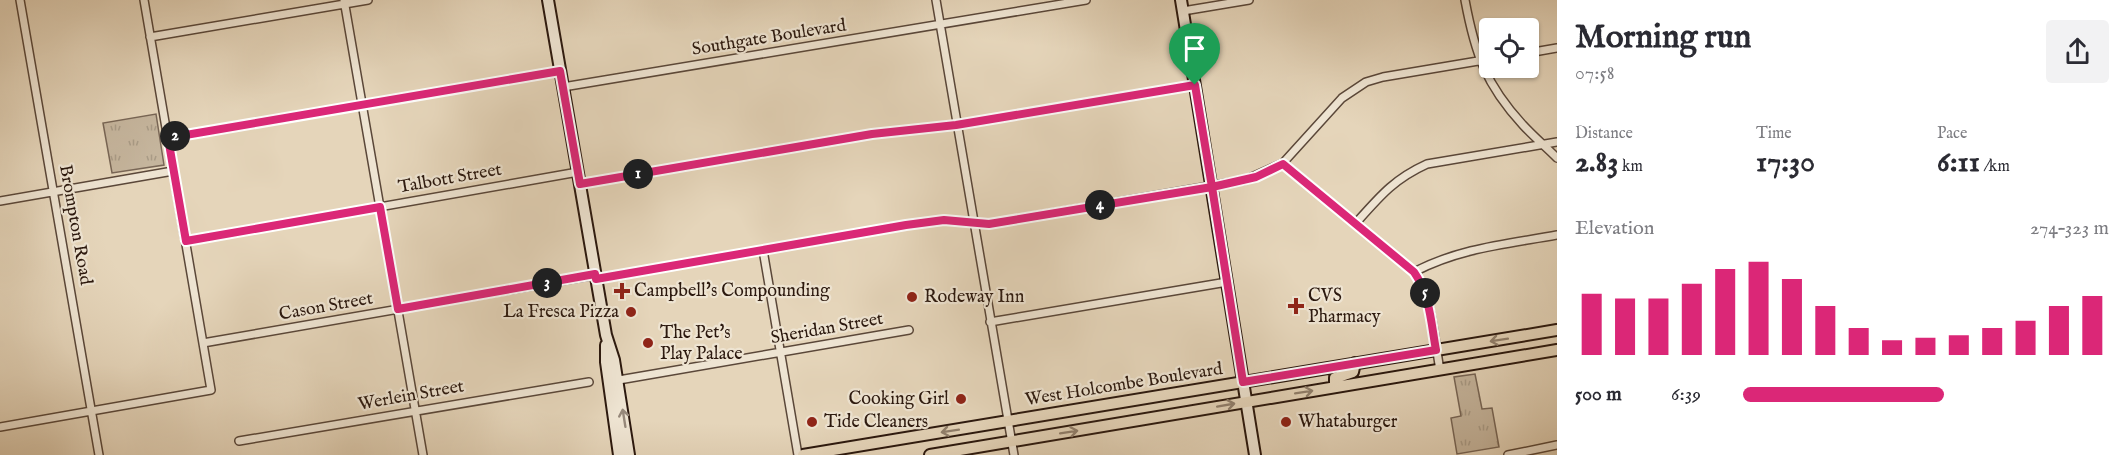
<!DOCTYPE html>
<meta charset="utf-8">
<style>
:root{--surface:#fff;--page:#f2f2f3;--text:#2b2b33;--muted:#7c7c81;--accent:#db2777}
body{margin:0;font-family:"IM FELL English",serif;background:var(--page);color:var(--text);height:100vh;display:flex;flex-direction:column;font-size:22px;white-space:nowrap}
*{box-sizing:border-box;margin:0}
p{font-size:20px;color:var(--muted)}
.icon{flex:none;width:33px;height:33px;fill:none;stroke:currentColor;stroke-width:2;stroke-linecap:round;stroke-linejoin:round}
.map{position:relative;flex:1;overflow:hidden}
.side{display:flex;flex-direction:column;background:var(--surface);width:570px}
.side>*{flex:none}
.buttons{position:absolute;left:1479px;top:18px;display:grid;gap:12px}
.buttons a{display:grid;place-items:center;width:60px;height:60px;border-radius:6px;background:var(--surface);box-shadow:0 2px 4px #0004;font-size:30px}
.pin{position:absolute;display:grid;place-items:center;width:51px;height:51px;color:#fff;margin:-62px -26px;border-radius:50% 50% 50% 0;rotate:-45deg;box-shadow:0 0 6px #0007}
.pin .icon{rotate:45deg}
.km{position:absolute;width:30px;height:30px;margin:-15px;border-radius:50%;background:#222;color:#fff;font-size:16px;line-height:30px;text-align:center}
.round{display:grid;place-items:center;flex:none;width:63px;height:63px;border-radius:6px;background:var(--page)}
.headline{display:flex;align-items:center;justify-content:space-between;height:102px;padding:0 18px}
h1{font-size:33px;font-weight:800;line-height:45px}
.stats{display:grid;grid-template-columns:repeat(3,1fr);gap:9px;height:102px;padding:6px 18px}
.stats div{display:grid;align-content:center}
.stats b{font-size:30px;font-weight:800}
.stats small{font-size:16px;font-weight:400}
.stats p{font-size:16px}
.chart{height:168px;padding:12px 18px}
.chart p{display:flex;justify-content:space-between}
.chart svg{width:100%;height:108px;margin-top:6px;stroke:var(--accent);stroke-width:6}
ul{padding:0 18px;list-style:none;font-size:20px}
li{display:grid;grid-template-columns:96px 72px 1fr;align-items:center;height:45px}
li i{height:15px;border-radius:8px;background:var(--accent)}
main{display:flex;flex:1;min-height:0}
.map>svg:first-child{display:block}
.grass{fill:url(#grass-tufts);stroke:#786656;stroke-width:1.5}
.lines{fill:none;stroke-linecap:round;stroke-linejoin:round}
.minor-casing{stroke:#5a4739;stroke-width:10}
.secondary-casing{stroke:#2b180e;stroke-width:14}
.primary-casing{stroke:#2b180e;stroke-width:14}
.minor{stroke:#eee4d2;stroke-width:7}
.secondary{stroke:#eee4d2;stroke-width:10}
.primary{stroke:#e5d5ba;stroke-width:10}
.oneway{stroke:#91806d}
.oneway2{stroke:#96887a}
.route-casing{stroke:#fff;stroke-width:12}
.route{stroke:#db2777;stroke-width:8}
.poi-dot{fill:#8f2418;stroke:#eee4d2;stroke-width:2}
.labels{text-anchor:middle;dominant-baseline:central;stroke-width:4.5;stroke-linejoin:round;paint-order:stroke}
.street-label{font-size:18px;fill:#2b180e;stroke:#eee4d2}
.poi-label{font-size:18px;fill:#2b180e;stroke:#eee4d2;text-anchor:start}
</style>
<main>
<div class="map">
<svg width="1557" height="455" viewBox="0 0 1557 455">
<defs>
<pattern id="grass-tufts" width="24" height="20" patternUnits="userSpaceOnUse" patternTransform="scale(1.5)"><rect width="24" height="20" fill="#c5b59d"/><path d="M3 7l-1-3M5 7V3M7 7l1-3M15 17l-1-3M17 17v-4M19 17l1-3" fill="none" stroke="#a99b86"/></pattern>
</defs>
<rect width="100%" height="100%" fill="#e5d5ba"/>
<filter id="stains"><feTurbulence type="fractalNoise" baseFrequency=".00333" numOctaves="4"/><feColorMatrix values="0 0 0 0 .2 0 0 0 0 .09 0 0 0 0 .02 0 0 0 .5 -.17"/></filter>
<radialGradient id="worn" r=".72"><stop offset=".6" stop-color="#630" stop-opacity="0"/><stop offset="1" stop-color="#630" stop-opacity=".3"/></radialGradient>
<!-- grass -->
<path class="grass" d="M156,114L164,165L112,173L103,123Z
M1475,374L1482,409L1492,408L1499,447L1457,454L1451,418L1461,416L1454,377Z"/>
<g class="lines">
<!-- minor casing -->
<g class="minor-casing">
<path id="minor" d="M20,0L99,455
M344,0L423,455
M936,0L1014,455
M1465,0C1475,54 1486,85 1523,125C1534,137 1546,147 1557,158
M1183,11L1249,0
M150,37L368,0
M1528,53L1557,48
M563,87L1086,0
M168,138L560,71
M1283,163L1414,272C1433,300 1434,338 1440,370
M580,184L872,134L956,125L1195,85
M0,201L173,171
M1356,223C1380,196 1394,179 1427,164L1557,142
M186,241L578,172
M763,250L798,455
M1414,272C1460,248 1507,244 1557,235
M596,279L906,225L944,220L989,224L1245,180L1283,163L1342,98L1366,82L1383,77L1490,59
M990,322L1227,282
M203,343L595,275
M613,381L909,330
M0,427L211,390L144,0
M239,441L589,382
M1508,455L1557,445"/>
</g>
<!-- secondary casing -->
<g class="secondary-casing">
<path id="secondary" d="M548,0L606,335L614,360L629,455
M1181,0L1255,455
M606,345V362L619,455"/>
</g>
<!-- primary casing -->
<g class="primary-casing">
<path id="primary" d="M1335,387V378L1353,372L1355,363
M803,455L1557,330
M930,455L1557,350"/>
</g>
<!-- minor -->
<use href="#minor" class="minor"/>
<!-- secondary -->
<use href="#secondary" class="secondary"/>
<!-- primary -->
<use href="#primary" class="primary"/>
</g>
<!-- one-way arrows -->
<defs><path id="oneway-shaft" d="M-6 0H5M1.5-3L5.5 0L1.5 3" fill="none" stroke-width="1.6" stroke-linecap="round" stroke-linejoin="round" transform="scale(1.5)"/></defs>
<g class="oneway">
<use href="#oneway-shaft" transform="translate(1499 340) rotate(171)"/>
<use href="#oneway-shaft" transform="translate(1304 392) rotate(-9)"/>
<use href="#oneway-shaft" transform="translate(1226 405) rotate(-10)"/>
<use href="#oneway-shaft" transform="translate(950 431) rotate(171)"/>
<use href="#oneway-shaft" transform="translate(1069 432) rotate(-9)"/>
</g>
<use class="oneway2" href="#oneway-shaft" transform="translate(624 418) rotate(-99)"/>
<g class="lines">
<!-- route casing -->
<g class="route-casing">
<path id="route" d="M1195,85L956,125L872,134L580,184L560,71L168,138L186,241L380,207L398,309L595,274L596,279L906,225L944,220L989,224L1212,187L1243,382L1436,350C1431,323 1430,295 1414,272L1283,164L1256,177L1212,187L1195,85"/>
</g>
<!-- route -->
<use href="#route" class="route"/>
</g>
<!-- markers -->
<g class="poi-dot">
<path d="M619 282h6v6h6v6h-6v6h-6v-6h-6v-6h6z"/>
<circle cx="912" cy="297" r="6"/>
<path d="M1293 297h6v6h6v6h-6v6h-6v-6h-6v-6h6z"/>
<circle cx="631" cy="312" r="6"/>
<circle cx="648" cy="343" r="6"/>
<circle cx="961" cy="399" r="6"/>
<circle cx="812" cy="422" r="6"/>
<circle cx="1286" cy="422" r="6"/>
</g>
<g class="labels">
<!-- street labels -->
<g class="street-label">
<text transform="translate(769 38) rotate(-9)">Southgate Boulevard</text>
<text transform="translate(450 179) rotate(-10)">Talbott Street</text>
<text transform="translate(75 225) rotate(80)">Brompton Road</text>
<text transform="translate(326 307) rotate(-10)">Cason Street</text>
<text transform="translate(827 329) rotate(-10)">Sheridan Street</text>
<text transform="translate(1124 385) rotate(-9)">West Holcombe Boulevard</text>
<text transform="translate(411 396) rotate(-10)">Werlein Street</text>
</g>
<!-- poi labels -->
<g class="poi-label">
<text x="634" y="291">Campbell's Compounding</text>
<text x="1308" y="296">CVS<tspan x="1308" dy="21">Pharmacy</tspan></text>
<text x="924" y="297">Rodeway Inn</text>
<text x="619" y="312" text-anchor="end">La Fresca Pizza</text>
<text x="660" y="333">The Pet's<tspan x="660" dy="21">Play Palace</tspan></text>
<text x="949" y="399" text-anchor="end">Cooking Girl</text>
<text x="824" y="422">Tide Cleaners</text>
<text x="1298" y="422">Whataburger</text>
</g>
</g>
<rect width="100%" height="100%" filter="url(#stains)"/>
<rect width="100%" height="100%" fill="url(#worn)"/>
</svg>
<div class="buttons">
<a><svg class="icon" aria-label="locate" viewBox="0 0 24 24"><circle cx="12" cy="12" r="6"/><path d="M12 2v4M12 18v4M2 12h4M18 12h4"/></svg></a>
</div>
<div class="pin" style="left:1195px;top:85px;background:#1e9e55"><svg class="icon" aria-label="arrive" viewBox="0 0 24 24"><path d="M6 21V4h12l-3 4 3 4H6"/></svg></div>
<b class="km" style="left:638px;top:174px">1</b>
<b class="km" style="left:175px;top:136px">2</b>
<b class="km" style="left:547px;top:283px">3</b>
<b class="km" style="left:1100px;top:205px">4</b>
<b class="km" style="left:1425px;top:293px">5</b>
</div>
<section class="side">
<div class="headline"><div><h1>Morning run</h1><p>07:58</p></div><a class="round"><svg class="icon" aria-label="share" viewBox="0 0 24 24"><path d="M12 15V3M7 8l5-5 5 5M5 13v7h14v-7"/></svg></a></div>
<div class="stats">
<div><p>Distance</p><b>2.83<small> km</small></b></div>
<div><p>Time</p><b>17:30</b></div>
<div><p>Pace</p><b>6:11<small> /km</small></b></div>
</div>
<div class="chart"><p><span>Elevation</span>274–323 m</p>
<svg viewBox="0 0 160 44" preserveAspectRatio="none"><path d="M5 44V19M15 44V21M25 44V21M35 44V15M45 44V9M55 44V6M65 44V13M75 44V24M85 44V33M95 44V38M105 44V37M115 44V36M125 44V33M135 44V30M145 44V24M155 44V20"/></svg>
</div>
<ul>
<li><b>500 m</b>6:39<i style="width:55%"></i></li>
</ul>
</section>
</main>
